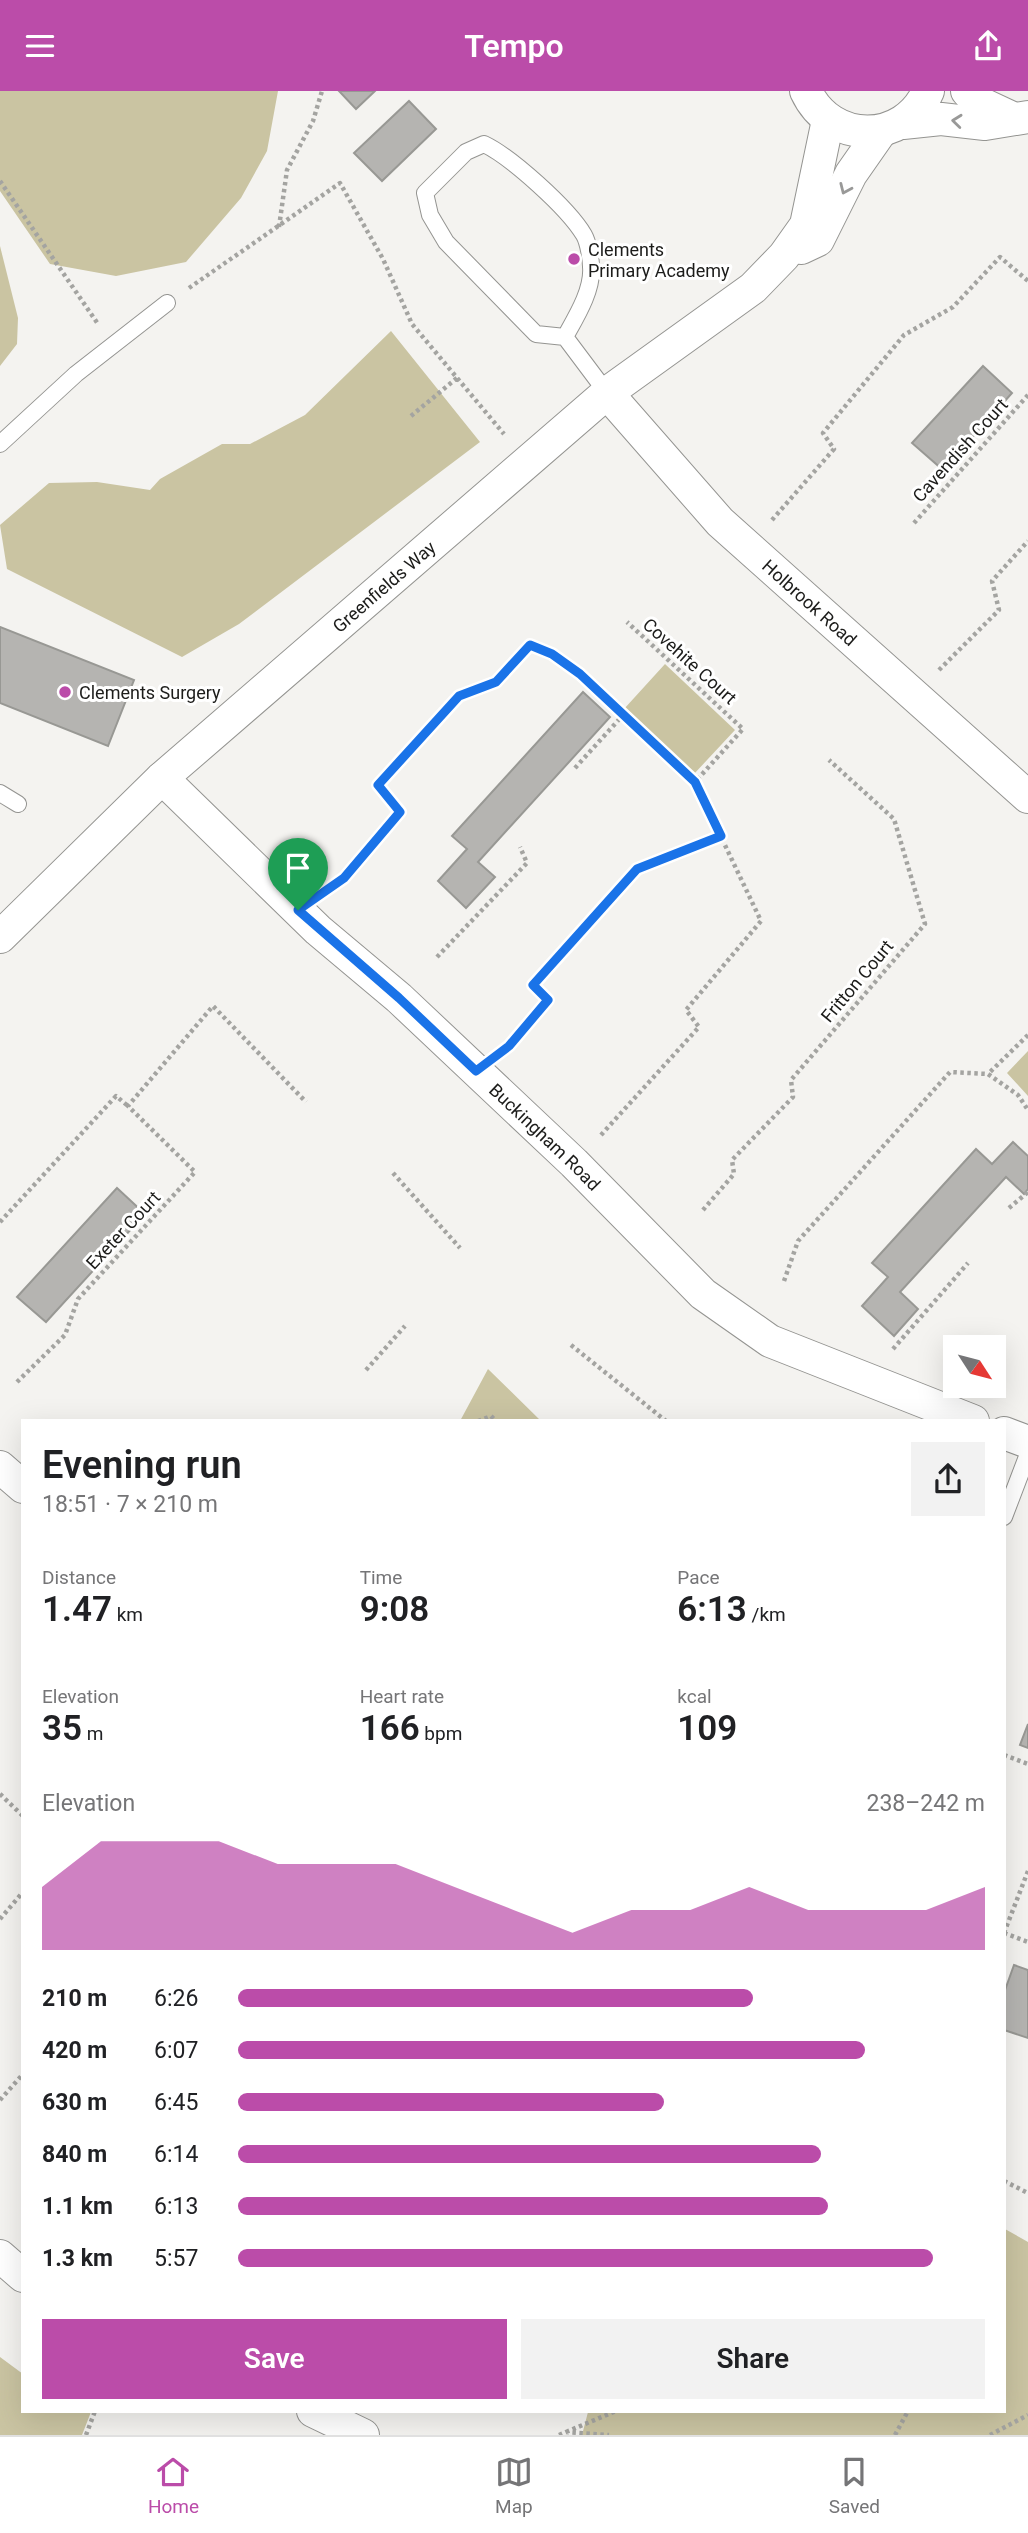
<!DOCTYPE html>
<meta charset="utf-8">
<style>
:root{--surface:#fff;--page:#f2f2f2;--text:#202124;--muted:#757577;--line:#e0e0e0;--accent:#bb4ca9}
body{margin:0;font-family:Roboto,sans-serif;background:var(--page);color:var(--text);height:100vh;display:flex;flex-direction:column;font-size:26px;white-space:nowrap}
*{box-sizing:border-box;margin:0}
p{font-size:23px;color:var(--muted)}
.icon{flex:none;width:38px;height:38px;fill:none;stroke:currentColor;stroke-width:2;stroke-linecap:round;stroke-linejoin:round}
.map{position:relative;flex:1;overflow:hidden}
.sheet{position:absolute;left:21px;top:1328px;width:985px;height:994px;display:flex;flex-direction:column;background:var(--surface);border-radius:0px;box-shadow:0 7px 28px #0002}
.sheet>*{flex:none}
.needle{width:46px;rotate:126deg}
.controls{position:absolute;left:943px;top:1244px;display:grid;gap:14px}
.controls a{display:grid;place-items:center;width:63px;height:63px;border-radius:0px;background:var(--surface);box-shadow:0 7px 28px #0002;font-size:35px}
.pin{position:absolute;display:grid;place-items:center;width:60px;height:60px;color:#fff;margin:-72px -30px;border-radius:50% 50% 50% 0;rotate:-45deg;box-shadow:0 0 7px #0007}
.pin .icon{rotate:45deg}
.round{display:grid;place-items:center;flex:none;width:74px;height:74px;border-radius:0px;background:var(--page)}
.overview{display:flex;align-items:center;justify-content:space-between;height:119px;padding:0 21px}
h1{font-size:38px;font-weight:600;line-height:52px}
.stats{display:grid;grid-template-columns:repeat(3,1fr);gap:10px;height:119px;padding:7px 21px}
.stats div{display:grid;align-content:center}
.stats b{font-size:35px;font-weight:600}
.stats small{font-size:19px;font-weight:400}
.stats p{font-size:19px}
.chart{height:196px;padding:14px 21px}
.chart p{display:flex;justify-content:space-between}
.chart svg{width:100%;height:126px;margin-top:7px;fill:var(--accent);opacity:.7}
.button{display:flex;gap:14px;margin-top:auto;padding:14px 21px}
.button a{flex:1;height:80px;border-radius:0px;background:var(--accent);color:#fff;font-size:28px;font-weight:600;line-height:80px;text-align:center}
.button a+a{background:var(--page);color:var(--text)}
ul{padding:0 21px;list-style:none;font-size:23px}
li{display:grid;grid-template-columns:112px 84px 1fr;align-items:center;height:52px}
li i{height:18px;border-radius:9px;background:var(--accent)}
header{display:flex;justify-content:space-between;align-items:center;height:91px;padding:0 21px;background:var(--accent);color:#fff;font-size:32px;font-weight:600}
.tabs{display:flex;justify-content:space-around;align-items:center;height:98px;border-top:2px solid var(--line);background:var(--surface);font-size:19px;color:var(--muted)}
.tabs a{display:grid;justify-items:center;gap:4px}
.tabs .on{color:var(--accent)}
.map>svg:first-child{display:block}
.green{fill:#cac4a2}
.building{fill:#b5b4b1;stroke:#989894;stroke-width:2}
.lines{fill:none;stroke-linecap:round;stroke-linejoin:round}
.service-casing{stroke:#949491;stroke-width:18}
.minor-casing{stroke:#949491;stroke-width:34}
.path{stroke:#a4a4a1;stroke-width:4.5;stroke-dasharray:3.5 3.5;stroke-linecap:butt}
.service{stroke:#fff;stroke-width:16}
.minor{stroke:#fff;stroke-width:32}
.oneway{stroke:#999998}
.route-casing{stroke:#fff;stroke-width:14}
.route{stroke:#1a73e8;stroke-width:9}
.poi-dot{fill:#bb4ca9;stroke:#fff;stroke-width:2.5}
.labels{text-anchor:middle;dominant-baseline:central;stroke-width:6;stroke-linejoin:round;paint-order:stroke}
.poi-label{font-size:18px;fill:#1c1c1a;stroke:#fff;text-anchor:start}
.street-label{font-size:18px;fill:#1c1c1a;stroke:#fff}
</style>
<header><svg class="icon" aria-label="menu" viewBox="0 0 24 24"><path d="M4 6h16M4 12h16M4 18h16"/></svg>Tempo<svg class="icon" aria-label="share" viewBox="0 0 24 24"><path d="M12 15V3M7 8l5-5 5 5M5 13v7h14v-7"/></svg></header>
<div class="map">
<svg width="1028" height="2344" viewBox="0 0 1028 2344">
<rect width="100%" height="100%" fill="#f4f3f0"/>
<!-- green -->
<path class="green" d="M0,0H278L267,60L241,107L186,171L116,185L50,173L0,100Z
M0,155L18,227L17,253L0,275Z
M391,240L480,351L239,533L182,566L7,478L0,434L49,392L97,391L150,399L160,388L222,353H250L305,324Z
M665,573L735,639L694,683L624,618Z
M1028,960V1005L1007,982Z
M488,1278L541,1330H460Z
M1005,2138L1028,2151V2344H582L588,2321L1004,2320Z
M0,2266L23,2283V2320L91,2321L82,2344H0Z"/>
<!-- building -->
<path class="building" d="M339,0H375L356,18Z
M409,10L436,38L382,90L354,62Z
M983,275L1012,302L943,379L912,352Z
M0,536L134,589L108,655L0,612Z
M583,601L610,626L478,771L495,786L466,817L438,790L467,758L452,745Z
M1013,1051L1028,1065V1098L1024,1103L1006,1086L900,1201L918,1218L894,1245L862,1215L888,1186L872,1172L976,1058L992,1073Z
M117,1097L145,1123L46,1231L17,1206Z
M1028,1633V1657L1020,1654Z
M1014,1874L1028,1879V1947L1004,1939V1902Z"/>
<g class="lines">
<!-- service casing -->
<g class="service-casing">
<path id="service" d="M565,246L536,243L446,151L430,124L425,102L466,61L484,53C511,66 568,117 584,144C588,151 591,167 591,176C593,199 576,226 565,246L607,302
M0,353L76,283L167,212
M0,702L18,713
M1004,1426L1028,1363"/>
</g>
<!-- minor casing -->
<g class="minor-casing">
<g id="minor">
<path d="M806,0C831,54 904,54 928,0"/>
<path d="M967,0L976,10L1010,26"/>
<path d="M903,32L941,28L985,33L1028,26"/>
<path d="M801,157L818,149L851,83L881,40"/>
<path id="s1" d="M607,302L720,431L1028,706"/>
<path id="s2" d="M162,687L318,839L399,907L574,1072L703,1203L770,1250L973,1330"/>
<path id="s3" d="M0,846L162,687L607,302L753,197L784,165L806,134L828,29"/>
<path d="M1004,1342L1028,1351"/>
<path d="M0,1376L23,1396"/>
<path d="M0,2165L23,2185"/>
<path d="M313,2320L363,2344"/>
</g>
</g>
<!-- path -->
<path class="path" d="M0,90L98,233
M279,136L287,79L313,30L322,0
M189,197L340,92L383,168L412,233L504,343
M411,325L457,287
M772,429L834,358L823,342L904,244L953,216L1000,166L1028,190
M914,432L1028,304
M939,579L999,519L992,490L1028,450
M575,677L624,623
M326,799L344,787L400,721L378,694L459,605L496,591L530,554C591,578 648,646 695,691
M437,866L527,772L520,756
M1028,944L988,983L1018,1004L1028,1019
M506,957L549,909L533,894L637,778L721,745
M601,1044L699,936L686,919L761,830L695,691L743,638L627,531
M393,1082L460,1157
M1009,1117L1028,1101
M703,1119L734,1083L732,1069L793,1006L791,989L925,833L894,728L829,669
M0,1131L116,1005L128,1015
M784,1190L798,1150L950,981L988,983
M571,1254L666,1330
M893,1258L968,1172
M366,1279L405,1235
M17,1291L65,1244L78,1208L195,1081L128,1015L213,915L306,1011
M478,1330L491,1325L496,1330
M1004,1664L1028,1673
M0,1703L23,1725
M0,1828L23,1801
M1004,1842L1028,1780
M1004,1842L1028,1851
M0,2009L23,1983
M1004,2090L1028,2102
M566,2341L616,2320
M86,2344L95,2320
M559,2344L566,2341L609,2344
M895,2344L908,2320
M990,2344L1028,2324"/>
<!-- service -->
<use href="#service" class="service"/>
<!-- minor -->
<use href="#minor" class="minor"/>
</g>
<!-- one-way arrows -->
<defs><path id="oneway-chevron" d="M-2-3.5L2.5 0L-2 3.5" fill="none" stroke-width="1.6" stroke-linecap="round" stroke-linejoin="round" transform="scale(1.75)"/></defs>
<g class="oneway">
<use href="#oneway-chevron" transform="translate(957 30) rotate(-174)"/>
<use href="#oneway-chevron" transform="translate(845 98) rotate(114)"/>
</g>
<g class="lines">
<!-- route casing -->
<g class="route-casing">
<path id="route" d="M530,554L552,563L580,583L695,691L721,745L637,778L533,894L548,909L509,955L476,980L399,907L298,819L344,787L400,721L378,694L459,605L496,591Z"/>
</g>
<!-- route -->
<use href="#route" class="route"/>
</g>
<!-- markers -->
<g class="poi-dot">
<circle cx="574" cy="168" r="7"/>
<circle cx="65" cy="601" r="7"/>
</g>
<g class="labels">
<!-- poi labels -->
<g class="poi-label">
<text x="588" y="158">Clements<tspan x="588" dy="21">Primary Academy</tspan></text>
<text x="79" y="601">Clements Surgery</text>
</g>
<!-- street labels -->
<g class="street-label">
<text transform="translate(960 359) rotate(-48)">Cavendish Court</text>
<text stroke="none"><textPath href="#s3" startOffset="520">Greenfields Way</textPath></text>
<text stroke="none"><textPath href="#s1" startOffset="292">Holbrook Road</textPath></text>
<text transform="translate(690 570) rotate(42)">Covehite Court</text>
<text transform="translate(857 890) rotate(-50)">Fritton Court</text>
<text stroke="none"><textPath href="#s2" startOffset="525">Buckingham Road</textPath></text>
<text transform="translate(123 1139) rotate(-47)">Exeter Court</text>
</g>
</g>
</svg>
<div class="controls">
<a><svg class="needle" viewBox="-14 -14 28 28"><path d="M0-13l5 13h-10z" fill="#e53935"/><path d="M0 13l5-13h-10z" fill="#757577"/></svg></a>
</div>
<div class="pin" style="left:298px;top:819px;background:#1e9e55"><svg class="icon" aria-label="arrive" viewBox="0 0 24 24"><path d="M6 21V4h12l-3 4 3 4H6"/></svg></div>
<section class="sheet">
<div class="overview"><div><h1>Evening run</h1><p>18:51 · 7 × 210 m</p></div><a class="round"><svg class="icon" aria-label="share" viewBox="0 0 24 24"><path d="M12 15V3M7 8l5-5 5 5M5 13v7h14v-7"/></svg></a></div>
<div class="stats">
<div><p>Distance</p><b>1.47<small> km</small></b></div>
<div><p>Time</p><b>9:08</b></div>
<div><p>Pace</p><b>6:13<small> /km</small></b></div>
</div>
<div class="stats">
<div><p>Elevation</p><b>35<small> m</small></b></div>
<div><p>Heart rate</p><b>166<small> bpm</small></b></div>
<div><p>kcal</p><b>109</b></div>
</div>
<div class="chart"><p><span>Elevation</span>238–242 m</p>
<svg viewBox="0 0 160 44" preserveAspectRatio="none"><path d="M0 44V22L10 6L20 6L30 6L40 14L50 14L60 14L70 22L80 30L90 38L100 30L110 30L120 22L130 30L140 30L150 30L160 22V44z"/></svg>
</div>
<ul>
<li><b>210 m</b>6:26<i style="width:69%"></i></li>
<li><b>420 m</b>6:07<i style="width:84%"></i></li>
<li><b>630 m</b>6:45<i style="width:57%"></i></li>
<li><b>840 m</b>6:14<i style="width:78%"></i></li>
<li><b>1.1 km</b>6:13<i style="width:79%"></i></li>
<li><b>1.3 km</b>5:57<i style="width:93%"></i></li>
</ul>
<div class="button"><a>Save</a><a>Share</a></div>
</section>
</div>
<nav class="tabs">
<a class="on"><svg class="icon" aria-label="home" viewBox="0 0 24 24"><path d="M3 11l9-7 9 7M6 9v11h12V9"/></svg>Home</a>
<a><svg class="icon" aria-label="map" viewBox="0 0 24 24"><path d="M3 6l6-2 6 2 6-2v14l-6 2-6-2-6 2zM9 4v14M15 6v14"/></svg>Map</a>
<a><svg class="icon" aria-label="saved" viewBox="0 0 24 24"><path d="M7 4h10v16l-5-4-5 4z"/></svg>Saved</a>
</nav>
